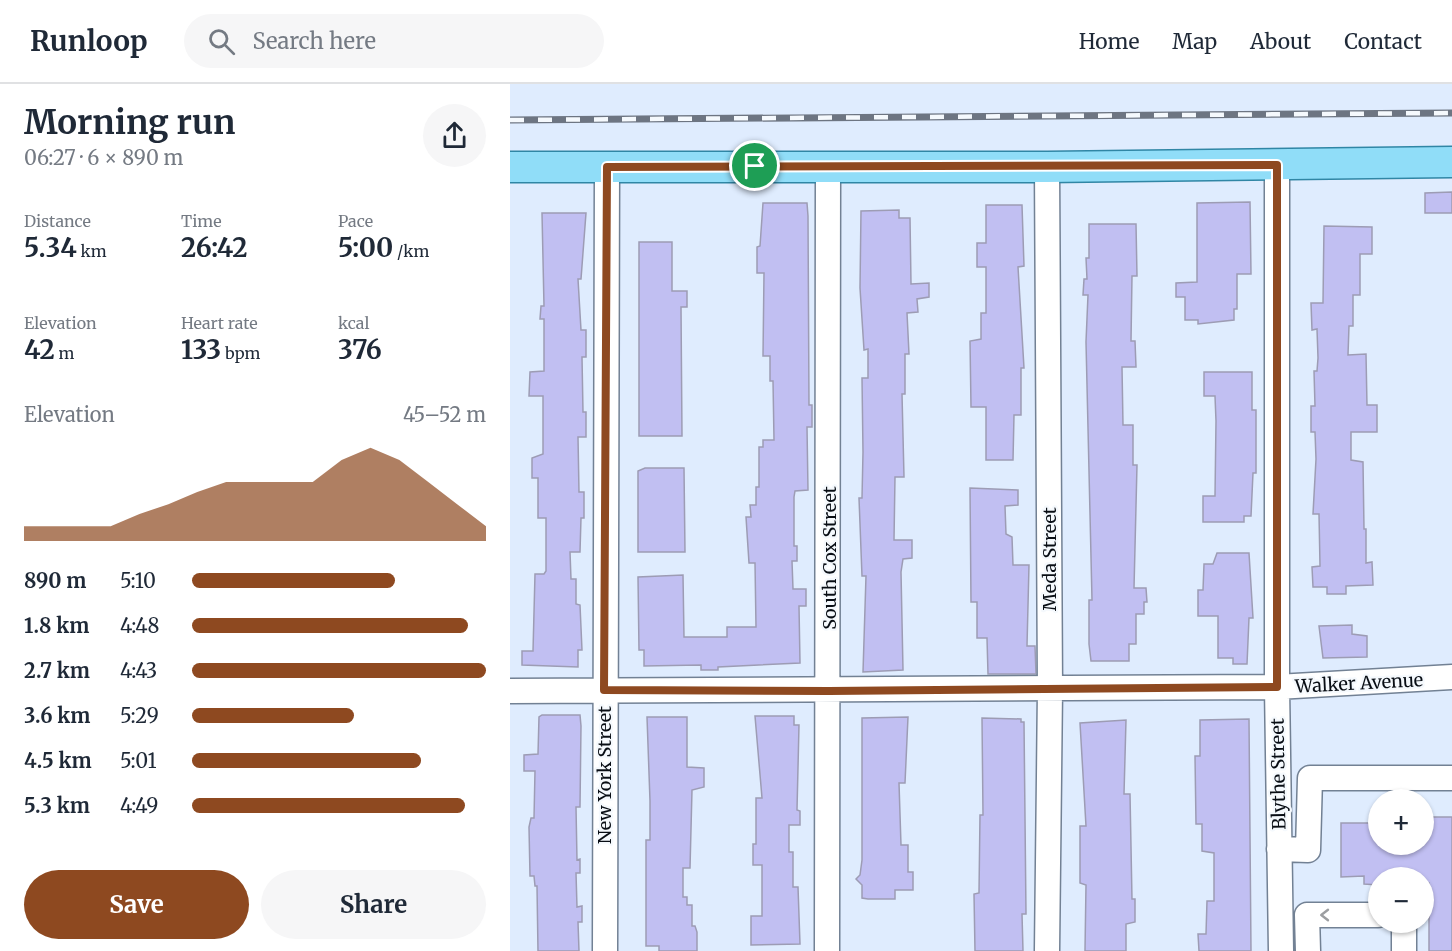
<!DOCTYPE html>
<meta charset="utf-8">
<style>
:root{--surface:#fff;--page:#f6f6f7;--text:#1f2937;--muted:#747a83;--line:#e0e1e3;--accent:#8e4920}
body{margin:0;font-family:Merriweather,serif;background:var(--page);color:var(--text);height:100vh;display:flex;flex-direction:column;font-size:22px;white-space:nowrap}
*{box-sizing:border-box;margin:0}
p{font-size:20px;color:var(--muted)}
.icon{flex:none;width:33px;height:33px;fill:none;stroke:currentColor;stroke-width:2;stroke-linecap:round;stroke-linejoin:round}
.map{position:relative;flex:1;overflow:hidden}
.details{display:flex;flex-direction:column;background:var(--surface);width:510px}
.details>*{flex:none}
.controls{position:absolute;left:858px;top:705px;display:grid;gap:12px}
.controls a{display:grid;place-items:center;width:66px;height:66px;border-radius:50%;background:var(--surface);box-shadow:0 2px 4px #0004;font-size:30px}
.pin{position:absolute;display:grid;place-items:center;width:51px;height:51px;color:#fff;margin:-26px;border:3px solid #fff;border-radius:50%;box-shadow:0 2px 6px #0007}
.round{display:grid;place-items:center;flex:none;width:63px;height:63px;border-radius:32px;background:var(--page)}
.summary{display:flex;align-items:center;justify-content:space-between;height:102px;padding:0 24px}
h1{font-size:33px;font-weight:700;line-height:45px}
.figures{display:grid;grid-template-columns:repeat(3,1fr);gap:9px;height:102px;padding:6px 24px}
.figures div{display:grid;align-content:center}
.figures b{font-size:26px;font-weight:700}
.figures small{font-size:16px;font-weight:400}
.figures p{font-size:16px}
.chart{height:168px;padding:12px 24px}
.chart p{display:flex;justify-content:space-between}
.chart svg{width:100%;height:108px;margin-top:6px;fill:var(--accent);opacity:.7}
.button{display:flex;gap:12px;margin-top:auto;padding:12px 24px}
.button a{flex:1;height:69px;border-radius:36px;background:var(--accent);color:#fff;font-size:24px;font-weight:700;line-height:69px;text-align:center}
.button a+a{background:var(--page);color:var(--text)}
ul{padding:0 24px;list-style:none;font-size:20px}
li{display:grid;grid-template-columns:96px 72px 1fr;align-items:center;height:45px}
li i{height:15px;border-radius:8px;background:var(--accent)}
header{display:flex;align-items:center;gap:36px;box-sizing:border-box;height:84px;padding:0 30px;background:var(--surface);border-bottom:2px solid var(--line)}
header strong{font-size:28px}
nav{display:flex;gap:33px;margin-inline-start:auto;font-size:21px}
.search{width:420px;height:54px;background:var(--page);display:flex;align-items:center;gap:15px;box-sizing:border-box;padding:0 21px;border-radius:33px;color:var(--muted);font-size:22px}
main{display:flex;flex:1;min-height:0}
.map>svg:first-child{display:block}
.building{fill:#c1bff2;stroke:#9d9cb4;stroke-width:1.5}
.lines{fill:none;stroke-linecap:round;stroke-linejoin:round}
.minor-casing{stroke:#728194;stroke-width:27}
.major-casing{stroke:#3086a5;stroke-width:33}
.minor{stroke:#fff;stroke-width:24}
.major{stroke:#90ddf8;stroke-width:30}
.rail-casing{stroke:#6d7582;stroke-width:7}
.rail{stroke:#f5f9fd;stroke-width:4.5;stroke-dasharray:14;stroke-linecap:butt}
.oneway{stroke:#9c9ea1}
.route-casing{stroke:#fff;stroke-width:12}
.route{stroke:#8e4920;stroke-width:8}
.labels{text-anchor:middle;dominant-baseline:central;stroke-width:4.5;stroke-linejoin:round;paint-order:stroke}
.street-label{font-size:18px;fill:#080d14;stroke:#f5f9fd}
</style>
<header>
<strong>Runloop</strong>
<div class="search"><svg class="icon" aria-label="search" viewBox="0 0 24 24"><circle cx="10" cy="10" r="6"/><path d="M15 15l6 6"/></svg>Search here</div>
<nav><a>Home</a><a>Map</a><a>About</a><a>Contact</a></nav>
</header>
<main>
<section class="details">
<div class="summary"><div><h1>Morning run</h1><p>06:27 · 6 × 890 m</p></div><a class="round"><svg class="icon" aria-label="share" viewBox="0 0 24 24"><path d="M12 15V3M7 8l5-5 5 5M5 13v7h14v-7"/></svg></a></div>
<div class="figures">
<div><p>Distance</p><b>5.34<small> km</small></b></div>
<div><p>Time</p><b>26:42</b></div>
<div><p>Pace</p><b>5:00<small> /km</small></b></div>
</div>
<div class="figures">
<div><p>Elevation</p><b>42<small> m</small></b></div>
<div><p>Heart rate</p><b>133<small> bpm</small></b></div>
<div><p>kcal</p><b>376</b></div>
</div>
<div class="chart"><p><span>Elevation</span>45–52 m</p>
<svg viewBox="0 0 160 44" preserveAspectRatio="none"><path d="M0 44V38L10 38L20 38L30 38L40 33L50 29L60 24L70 20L80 20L90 20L100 20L110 11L120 6L130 11L140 20L150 29L160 38V44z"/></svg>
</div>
<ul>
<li><b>890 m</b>5:10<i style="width:69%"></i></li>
<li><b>1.8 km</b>4:48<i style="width:94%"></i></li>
<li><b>2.7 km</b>4:43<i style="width:100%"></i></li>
<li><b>3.6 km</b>5:29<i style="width:55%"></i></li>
<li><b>4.5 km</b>5:01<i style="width:78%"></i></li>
<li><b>5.3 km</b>4:49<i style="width:93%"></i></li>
</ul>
<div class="button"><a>Save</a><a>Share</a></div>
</section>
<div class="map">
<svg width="942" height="867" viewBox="0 0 942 867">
<rect width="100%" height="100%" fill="#dfecfe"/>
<!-- building -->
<path class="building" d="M942,108V129H915V109Z
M740,118L741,190H727V225H724V236L688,240V236H675V213H666V199L687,198V119Z
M253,119H297L298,132L299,321H302V343H297L298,406L285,407L284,413V462H287V477H282L283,505H296V522H289L290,579L208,583V586H191V581L134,582V566H129L128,493L173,491L174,553H217V543H246L245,479H239L236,433H241L240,421H246V403H249V363H253V356H264L263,297H260V272H253L254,189H247V163L250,162Z
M476,121H512L514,182L508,183L514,284H511V331H504L503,376H476V323H461L460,257L471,255V229H476V183H467V159H476Z
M389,126V134H400L401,200L419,199V213L407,215L408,228L397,229L399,270H395V310H392L394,393H385L384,456H402V474L393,475L391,488L393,586L353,588L356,492H352L349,414H352L353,368L352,294H358V265L354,266L350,204L351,127Z
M32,129H76L71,195H68L71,246H76V273H72L73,328H76V353H68L69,408H74V434H71L70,468H60L61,495H66V520L70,521L72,566H68V583L12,581V567H23L25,490H34L36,487V434H28V394H22V374L33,370V312H19L20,288L34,287V235H30L31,222H34Z
M579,140H626L627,192H622L621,257H625L626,283H612L613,341H623V381H627L624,504H636L637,518H634V530H626V560H619V577H581L579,560V516H582L576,258L578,211H573L574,195H577L576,174H579Z
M814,142L862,143V170H850V211H843V242H839L838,271L856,270L857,321H867V348H841V376L853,378L854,445H856V479L862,478L863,501L836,502V510H817V503H803L802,483L810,482L809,430H803L806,375L805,348H801V322H805L804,287H807L808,274L807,245L802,246L801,219H813Z
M129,158H162V207H177V223H171L172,352H129Z
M694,288H742V326H746V389H743L741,432H734V438H693V412H705L706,337L705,312H694Z
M135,384H174L175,468H128V387Z
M460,404L508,406V421L495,422L496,450L502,453L503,481H519L517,562H525L526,590H478L477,554H467V518H461Z
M707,469H739L743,534H739L737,580H723V574H708V532H688V506H693L694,480H703Z
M842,541V550L857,552V573L813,574L809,542Z
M32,631H70L71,642L70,723H66L67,776L70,775V789H66L67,823L72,822V838H68L69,867H28L27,802H25L24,792H20L19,743L21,734H24L25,687H14V671L28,670L29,633Z
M245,632H284V641H289L287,726L290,727V741H279V768H283V803H288L290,860L241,861V832H252V781H243V760H246V714H252Z
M137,633H177V683L194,684V703L182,706L180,784H173V813H177V821H182V842H185L187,848V867H149V862H136V756H140V717Z
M398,633L395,699H389L391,761H398V788H403V806H385V815H358L352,814V801L346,795L350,791L352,776V634Z
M472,634L511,635V638H514L516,830H512L513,867H465L464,810L469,809L470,731H473Z
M739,635L741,867H689L688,850H696L697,817H704V769L692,767V740H686L685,672H690V636Z
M616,636L614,710H620L622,815H625V838L616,840V867H575L576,801L570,799V742H576L570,639Z
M914,733H942V867H919V799H914V794H868V801L854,800V792L831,793V739H868V760H914Z"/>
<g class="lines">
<!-- minor casing -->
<g class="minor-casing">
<path id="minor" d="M767,81V603L771,867
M0,607L767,603L942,593
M769,765L798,766L800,694H942
M894,838V867
M95,867L97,83
M317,867L318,82
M537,867L540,605L537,83
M798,867L797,831H868"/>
</g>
<!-- major casing -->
<g class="major-casing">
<path id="major" d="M0,83H537L942,78"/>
</g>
<!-- minor -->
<use href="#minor" class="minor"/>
<!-- major -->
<use href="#major" class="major"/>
<!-- rail casing -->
<g class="rail-casing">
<path id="rail" d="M0,36L942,29"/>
</g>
<!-- rail -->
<use href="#rail" class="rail"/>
</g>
<!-- one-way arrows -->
<defs><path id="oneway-chevron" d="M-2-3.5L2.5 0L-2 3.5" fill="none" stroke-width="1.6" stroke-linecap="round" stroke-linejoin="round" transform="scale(1.5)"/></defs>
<use class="oneway" href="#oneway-chevron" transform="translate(815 831) rotate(180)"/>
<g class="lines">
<!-- route casing -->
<g class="route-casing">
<path id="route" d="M767,81V603L319,607L94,606L97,83Z"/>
</g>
<!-- route -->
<use href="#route" class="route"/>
</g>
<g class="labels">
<!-- street labels -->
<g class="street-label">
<text transform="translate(319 474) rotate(-90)">South Cox Street</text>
<text transform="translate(539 475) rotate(-90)">Meda Street</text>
<text transform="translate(849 599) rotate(-3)">Walker Avenue</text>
<text transform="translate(768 690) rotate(-91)">Blythe Street</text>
<text transform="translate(94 691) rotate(-90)">New York Street</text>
</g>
</g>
</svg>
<div class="controls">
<a>+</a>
<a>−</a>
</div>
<div class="pin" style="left:245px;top:82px;background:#1e9e55"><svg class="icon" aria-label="arrive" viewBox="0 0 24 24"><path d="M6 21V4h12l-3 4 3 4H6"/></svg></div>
</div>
</main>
